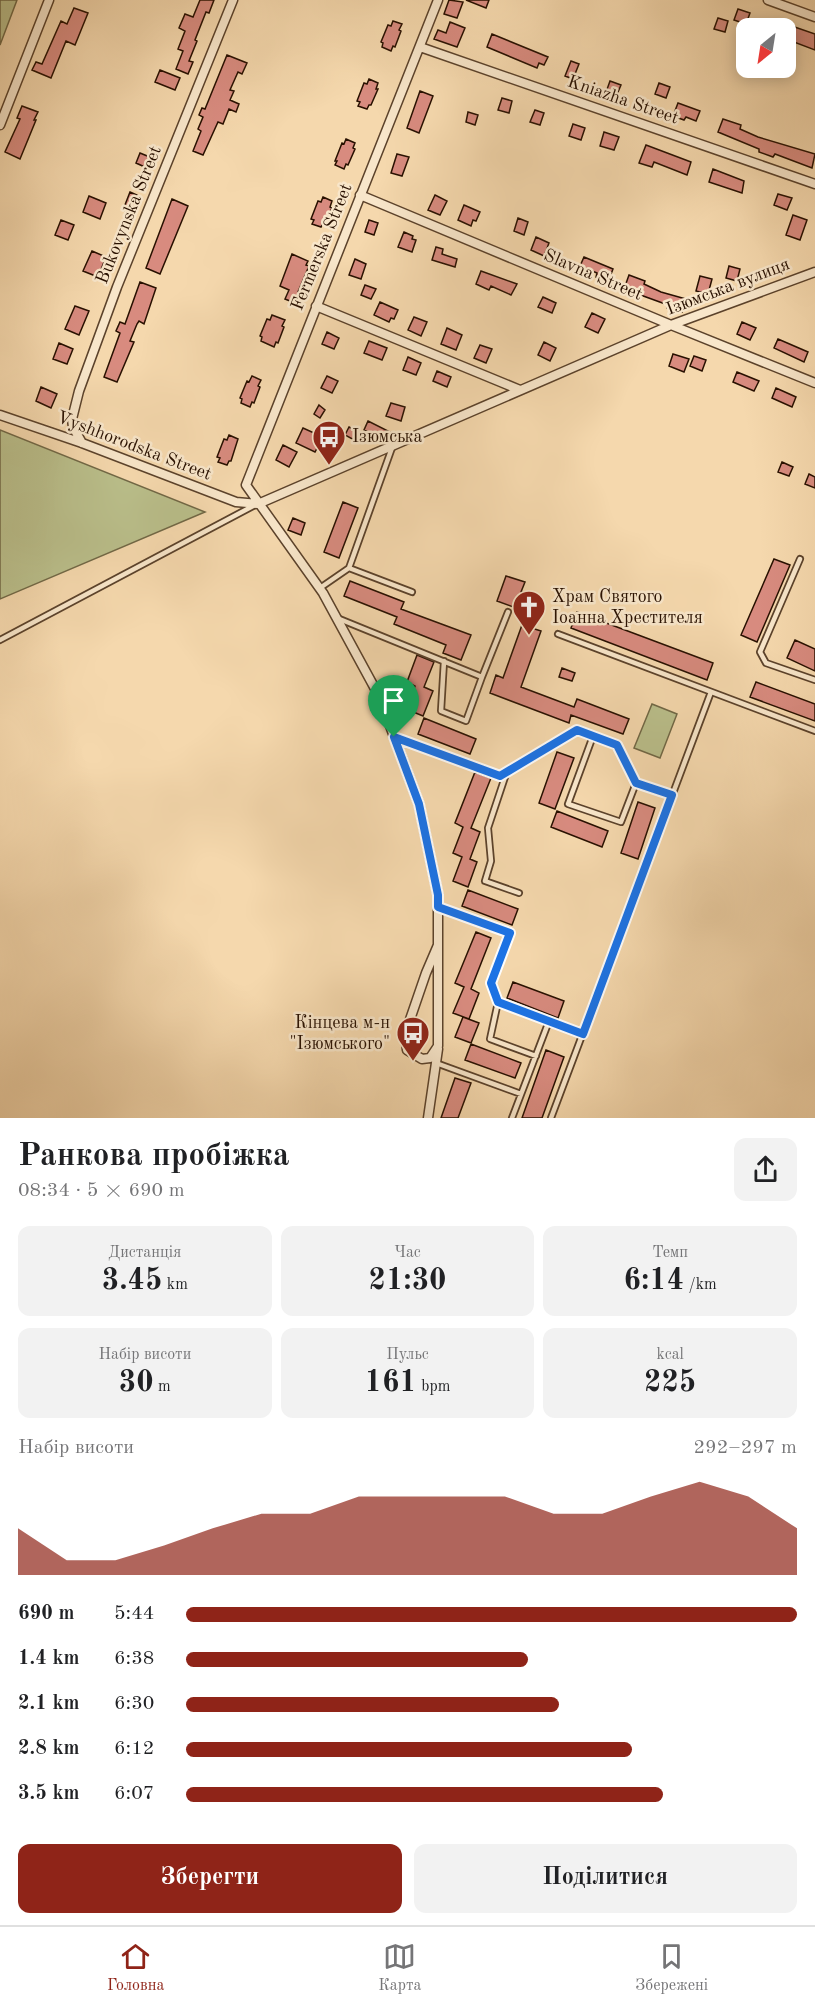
<!DOCTYPE html>
<html lang="uk">
<meta charset="utf-8">
<style>
:root{--surface:#fff;--page:#f2f2f2;--text:#202124;--muted:#757577;--line:#e0e0e0;--accent:#8f2418}
body{margin:0;font-family:"Old Standard TT",serif;background:var(--page);color:var(--text);height:100vh;display:flex;flex-direction:column;font-size:22px;white-space:nowrap}
*{box-sizing:border-box;margin:0}
p{font-size:20px;color:var(--muted)}
.icon{flex:none;width:33px;height:33px;fill:none;stroke:currentColor;stroke-width:2;stroke-linecap:round;stroke-linejoin:round}
.map{position:relative;height:1118px;overflow:hidden}
.panel{display:flex;flex-direction:column;background:var(--surface);flex:1}
.panel>*{flex:none}
.needle{width:39px;rotate:210deg}
.controls{position:absolute;left:736px;top:18px;display:grid;gap:12px}
.controls a{display:grid;place-items:center;width:60px;height:60px;border-radius:12px;background:var(--surface);box-shadow:0 3px 15px #0003;font-size:30px}
.pin{position:absolute;display:grid;place-items:center;width:51px;height:51px;color:#fff;margin:-62px -26px;border-radius:50% 50% 50% 0;rotate:-45deg;box-shadow:0 0 6px #0007}
.pin .icon{rotate:45deg}
.round{display:grid;place-items:center;flex:none;width:63px;height:63px;border-radius:12px;background:var(--page)}
.overview{display:flex;align-items:center;justify-content:space-between;height:102px;padding:0 18px}
h1{font-size:33px;font-weight:800;line-height:45px}
.metrics{display:grid;grid-template-columns:repeat(3,1fr);gap:9px;height:102px;padding:6px 18px}
.metrics div{display:grid;align-content:center;border-radius:12px;background:var(--page);text-align:center}
.metrics b{font-size:30px;font-weight:800}
.metrics small{font-size:16px;font-weight:400}
.metrics p{font-size:16px}
.chart{height:168px;padding:12px 18px}
.chart p{display:flex;justify-content:space-between}
.chart svg{width:100%;height:108px;margin-top:6px;fill:var(--accent);opacity:.7}
.primary-button{display:flex;gap:12px;margin-top:auto;padding:12px 18px}
.primary-button a{flex:1;height:69px;border-radius:12px;background:var(--accent);color:#fff;font-size:24px;font-weight:800;line-height:69px;text-align:center}
.primary-button a+a{background:var(--page);color:var(--text)}
ul{padding:0 18px;list-style:none;font-size:20px}
li{display:grid;grid-template-columns:96px 72px 1fr;align-items:center;height:45px}
li i{height:15px;border-radius:8px;background:var(--accent)}
.dock{display:flex;justify-content:space-around;align-items:center;height:84px;border-top:2px solid var(--line);background:var(--surface);font-size:16px;color:var(--muted)}
.dock a{display:grid;justify-items:center;gap:3px}
.dock .active{color:var(--accent)}
.map>svg:first-child{display:block}
.green{fill:#babf8b;stroke:#716846;stroke-width:1.5}
.building{fill:#d88b7f;stroke:#281000;stroke-width:1.5}
.lines{fill:none;stroke-linecap:round;stroke-linejoin:round}
.lane-casing{stroke:#5b422b;stroke-width:8}
.street-casing{stroke:#5b422b;stroke-width:11}
.lane{stroke:#f8e6ca;stroke-width:4.5}
.street{stroke:#f8e6ca;stroke-width:8}
.route-casing{stroke:#fff;stroke-width:12}
.route{stroke:#1a73e8;stroke-width:8}
.labels{text-anchor:middle;dominant-baseline:central;stroke-width:5;stroke-linejoin:round;paint-order:stroke}
.street-label{font-size:18px;fill:#281000;stroke:#f8e6ca}
.poi-label{font-size:18px;fill:#281000;stroke:#f8e6ca;text-anchor:start}
</style>
<div class="map">
<svg width="815" height="1118" viewBox="0 0 815 1118">
<rect width="100%" height="100%" fill="#f5d8ad"/>
<filter id="stains"><feTurbulence type="fractalNoise" baseFrequency=".00333" numOctaves="4"/><feColorMatrix values="0 0 0 0 .2 0 0 0 0 .09 0 0 0 0 .02 0 0 0 .5 -.17"/></filter>
<radialGradient id="worn" r=".72"><stop offset=".6" stop-color="#630" stop-opacity="0"/><stop offset="1" stop-color="#630" stop-opacity=".3"/></radialGradient>
<!-- green -->
<path class="green" d="M0,0H17L0,45Z
M0,430L205,512L0,599Z
M652,704L677,714L660,758L634,748Z"/>
<!-- building -->
<path class="building" d="M200,0H214L209,13L206,12L195,40L197,41L189,61L193,62L188,74L176,69L183,51L178,49L185,31L179,28L185,14L193,17Z
M449,0L463,2L457,18L444,14Z
M466,0H489L486,8Z
M74,8L88,13L75,45L66,41L51,78L32,70L36,62L42,64L61,21L67,24Z
M738,9L750,13L746,24L734,20Z
M718,18L728,21L725,32L714,29Z
M393,21L402,24L399,30L401,31L395,47L393,46L391,51L382,47L383,43L381,42L388,25L391,26Z
M450,22L465,28L457,47L434,39L438,30L446,33Z
M786,24L815,34V50L786,39Z
M492,34L548,57L544,65L539,63L537,68L487,47Z
M227,55L247,63L242,74L238,72L230,90L234,91L230,100L239,104L236,112L229,109L223,124L218,122L203,155L193,151L201,131L198,129L203,117L199,115L202,108L205,109Z
M571,61L579,64L573,79L565,76Z
M160,70L180,78L175,90L155,82Z
M369,79L378,83L376,89H378L371,105H369L367,109L358,106L360,102L357,101L364,83L367,84Z
M610,81L621,85L615,99L605,95Z
M659,83L670,87L666,98L655,94Z
M420,91L433,96L419,133L407,128Z
M502,98L512,101L509,113L498,110Z
M678,103L700,111L696,121L686,117L684,120L673,116Z
M22,106L38,112L34,120H36L20,159L5,152L20,119L17,118Z
M535,110L544,113L540,125L530,122Z
M468,112L478,115L475,125L466,122Z
M723,119L741,125L740,129L758,137L815,154L812,168L775,154L773,157L759,152V149L718,132Z
M573,124L585,128L581,140L569,136Z
M604,132L619,137L614,150L600,146Z
M346,139L355,143L353,148L355,149L348,165L346,164L344,169L335,165L337,161H335L342,143L344,144Z
M646,145L691,162L687,175L654,162L652,167L639,163Z
M140,153L152,158L147,168L136,163Z
M397,154L409,157L402,176L391,173Z
M713,169L744,181L742,193L709,182Z
M130,192L141,197L134,214L123,210Z
M778,194L792,198L787,210L774,205Z
M435,195L447,201L440,215L428,210Z
M89,196L106,203L100,219L83,212Z
M323,197L332,201L330,207L332,208L325,223H323L321,227L312,224L314,220L311,219L318,201L321,202Z
M172,199L188,206L160,274L146,268Z
M464,205L480,212L476,221L473,220L471,226L458,220Z
M793,215L807,220L800,240L786,235Z
M518,218L528,222L524,235L514,231Z
M61,220L74,225L68,240L55,235Z
M369,220L378,223L374,235L365,232Z
M404,232L413,236L412,239L416,240L412,252L398,247Z
M536,237L549,243L544,256L531,250Z
M436,247L443,249L442,254L457,259L455,267L432,260Z
M92,251L106,257L98,277L83,271Z
M292,254L308,261L306,265L309,266L298,292L304,295L300,305L285,299L289,290L280,286Z
M584,257L613,269L608,282L596,277L597,273L580,266Z
M355,259L366,264L361,279L349,275Z
M729,266L740,269L737,281L726,278Z
M481,271L517,284L511,295L491,286L489,290L476,284Z
M629,275L645,281L644,284L661,292L686,299L682,312L667,308L668,305L624,289Z
M700,276L712,279L708,294L696,291Z
M140,282L156,288L144,324L139,321L137,324L130,341L134,342L117,382L104,377L120,333L116,331L120,322L125,324Z
M365,285L376,289L371,299L361,295Z
M543,297L556,303L552,313L538,307Z
M380,302L398,310L394,319L391,318L389,322L374,315Z
M75,306L89,311L79,335L65,329Z
M592,313L605,319L598,333L585,327Z
M272,315L285,320L282,326L284,327L278,343L276,342L274,347L261,341L262,337L260,336L267,319L270,320Z
M414,317L427,322L421,336L408,330Z
M742,322L756,328L750,340L737,334Z
M447,328L462,335L456,350L441,344Z
M327,332L339,338L334,349L322,344Z
M778,339L808,352L804,362L774,348Z
M369,341L387,348L382,360L364,353Z
M544,342L556,348L550,361L538,355Z
M59,343L73,349L67,364L53,359Z
M480,345L492,349L486,363L474,358Z
M673,354L689,359L684,372L669,366Z
M694,356L706,360L702,371L690,366Z
M408,357L421,363L416,375L403,370Z
M437,371L451,377L447,387L433,381Z
M737,372L759,381L754,391L733,382Z
M252,376L261,380L258,386L260,387L254,403L252,402L250,407L241,403L242,399L240,398L247,381L249,382Z
M327,376L338,381L332,393L321,388Z
M41,387L57,394L51,408L36,401Z
M776,388L796,397L792,407L772,398Z
M391,403L405,407L401,421L386,416Z
M319,405L325,410L320,418L314,414Z
M368,421L392,433L388,441L364,430Z
M349,427L360,433L356,441L345,435Z
M303,428L323,437L315,452L296,443Z
M229,435L238,439L231,461H229L227,465L218,462L220,458L217,457L224,439L227,440Z
M283,445L297,452L289,467L276,460Z
M782,462L793,467L789,476L778,472Z
M809,474L815,477V488L805,484Z
M343,502L358,508L339,558L324,552Z
M293,518L305,523L301,535L288,530Z
M774,559L790,565L757,642L741,635Z
M506,576L525,582L521,592L531,595L528,604L518,601L516,608L497,601Z
M350,581L404,602L401,609L471,635L461,660L443,653L446,645L394,624L397,617L344,596Z
M577,612L713,663L707,680L571,628Z
M522,625L541,631L521,687L574,707L577,699L629,719L623,734L571,715L569,723L490,693L496,675L503,678Z
M795,640L815,649V671L787,658Z
M417,655L434,662L424,687L433,691L423,716L406,709L415,686L407,682Z
M562,668L575,673L572,681L559,677Z
M756,682L815,704V721L750,697Z
M424,718L476,739L470,754L418,734Z
M557,752L574,758L555,809L539,803Z
M475,772L491,778L471,828L480,832L470,859L477,862L468,887L453,881L462,857L453,853L463,827L455,823Z
M638,802L655,808L638,859L621,853Z
M557,811L608,831L602,847L551,827Z
M468,890L518,909L512,925L462,906Z
M476,932L491,938L471,989L479,993L469,1019L453,1013L464,987L455,983Z
M513,982L564,1001L558,1018L507,998Z
M463,1017L479,1023L471,1043L455,1037Z
M471,1044L521,1063L515,1078L465,1060Z
M546,1050L564,1057L542,1118H522Z
M455,1078L471,1083L458,1118H441Z"/>
<g class="lines">
<!-- lane casing -->
<g class="lane-casing">
<path id="lane" d="M393,445L349,568L412,592
M800,559L760,652L766,663L815,680
M320,588L349,568
M337,618L482,677L466,721L441,711L444,661
M558,634L815,731
M0,640L255,505
M482,677L508,612
M593,736L568,804L621,822L636,783
M394,737L500,776L577,730L617,745L636,783L672,795
M507,771L488,828L491,861L485,881L519,893
M438,907L510,933L491,983L498,1002L490,1039L536,1056
M498,1002L583,1034
M436,1063L521,1094
M512,1118L549,1021
M551,1118L711,692"/>
</g>
<!-- street casing -->
<g class="street-casing">
<path id="street" d="M438,0L246,485L323,593L379,696L419,804L438,895V945L426,973L405,1034L407,1050L422,1059L430,1058L438,1046V945
M768,0L815,17
M420,47L815,184
M0,125L49,0
M360,195L671,325L815,383
M316,306L520,390
M0,415L82,443L236,502L258,504L671,325L815,272
M82,443L73,427L72,419L79,391L117,287L233,0
M428,1118L438,1049"/>
</g>
<!-- lane -->
<use href="#lane" class="lane"/>
<!-- street -->
<use href="#street" class="street"/>
</g>
<g class="lines">
<!-- route casing -->
<g class="route-casing">
<path id="route" d="M577,730L617,745L636,783L672,795L583,1034L498,1002L491,983L510,933L438,907V895L419,804L394,737L500,776Z"/>
</g>
<!-- route -->
<use href="#route" class="route"/>
</g>
<!-- icons -->
<defs>
<g id="bus-pin" transform="scale(1.725)"><path d="M0 17L-7.5 6A9.5 9.5 0 1 1 7.5 6Z" fill="#8f2418" stroke="#f8e6ca"/><path d="M-5-6H5V4H4V6H2V4H-2V6H-4V4H-5ZM-3.5-4V0h7V-4ZM-3.5 1.2v1.5H-2V1.2ZM2 1.2v1.5H3.5V1.2Z" fill="#fff"/></g>
<g id="church-pin" transform="scale(1.725)"><path d="M0 17L-7.5 6A9.5 9.5 0 1 1 7.5 6Z" fill="#8f2418" stroke="#f8e6ca"/><path d="M-1.2-6h2.4v3.5h3.3v2.4h-3.3V6h-2.4V-.1h-3.3v-2.4h3.3Z" fill="#fff"/></g>
</defs>
<g fill-rule="evenodd">
<use href="#bus-pin" x="329" y="437"/>
<use href="#church-pin" x="529" y="607"/>
<use href="#bus-pin" x="413" y="1033"/>
</g>
<g class="labels">
<!-- street labels -->
<g class="street-label">
<text transform="translate(623 100) rotate(19)">Kniazha Street</text>
<text transform="translate(129 215) rotate(-68)">Bukovynska Street</text>
<text transform="translate(322 247) rotate(-68)">Fermerska Street</text>
<text transform="translate(593 275) rotate(23)">Slavna Street</text>
<text transform="translate(728 287) rotate(-21)">Ізюмська вулиця</text>
<text transform="translate(134 446) rotate(21)">Vyshhorodska Street</text>
</g>
<!-- poi labels -->
<g class="poi-label">
<text x="352" y="437">Ізюмська</text>
<text x="552" y="597">Храм Святого<tspan x="552" dy="21">Іоанна Хрестителя</tspan></text>
<text x="390" y="1023" text-anchor="end">Кінцева м-н<tspan x="390" dy="21">"Ізюмського"</tspan></text>
</g>
</g>
<rect width="100%" height="100%" filter="url(#stains)"/>
<rect width="100%" height="100%" fill="url(#worn)"/>
</svg>
<div class="controls">
<a><svg class="needle" viewBox="-14 -14 28 28"><path d="M0-13l5 13h-10z" fill="#e53935"/><path d="M0 13l5-13h-10z" fill="#757577"/></svg></a>
</div>
<div class="pin" style="left:394px;top:737px;background:#1e9e55"><svg class="icon" aria-label="arrive" viewBox="0 0 24 24"><path d="M6 21V4h12l-3 4 3 4H6"/></svg></div>
</div>
<section class="panel">
<div class="overview"><div><h1>Ранкова пробіжка</h1><p>08:34 · 5 × 690 m</p></div><a class="round"><svg class="icon" aria-label="share" viewBox="0 0 24 24"><path d="M12 15V3M7 8l5-5 5 5M5 13v7h14v-7"/></svg></a></div>
<div class="metrics">
<div><p>Дистанція</p><b>3.45<small> km</small></b></div>
<div><p>Час</p><b>21:30</b></div>
<div><p>Темп</p><b>6:14<small> /km</small></b></div>
</div>
<div class="metrics">
<div><p>Набір висоти</p><b>30<small> m</small></b></div>
<div><p>Пульс</p><b>161<small> bpm</small></b></div>
<div><p>kcal</p><b>225</b></div>
</div>
<div class="chart"><p><span>Набір висоти</span>292–297 m</p>
<svg viewBox="0 0 160 44" preserveAspectRatio="none"><path d="M0 44V25L10 38L20 38L30 32L40 25L50 19L60 19L70 12L80 12L90 12L100 12L110 19L120 19L130 12L140 6L150 12L160 25V44z"/></svg>
</div>
<ul>
<li><b>690 m</b>5:44<i style="width:100%"></i></li>
<li><b>1.4 km</b>6:38<i style="width:56%"></i></li>
<li><b>2.1 km</b>6:30<i style="width:61%"></i></li>
<li><b>2.8 km</b>6:12<i style="width:73%"></i></li>
<li><b>3.5 km</b>6:07<i style="width:78%"></i></li>
</ul>
<div class="primary-button"><a>Зберегти</a><a>Поділитися</a></div>
</section>
<nav class="dock">
<a class="active"><svg class="icon" aria-label="home" viewBox="0 0 24 24"><path d="M3 11l9-7 9 7M6 9v11h12V9"/></svg>Головна</a>
<a><svg class="icon" aria-label="map" viewBox="0 0 24 24"><path d="M3 6l6-2 6 2 6-2v14l-6 2-6-2-6 2zM9 4v14M15 6v14"/></svg>Карта</a>
<a><svg class="icon" aria-label="saved" viewBox="0 0 24 24"><path d="M7 4h10v16l-5-4-5 4z"/></svg>Збережені</a>
</nav>
